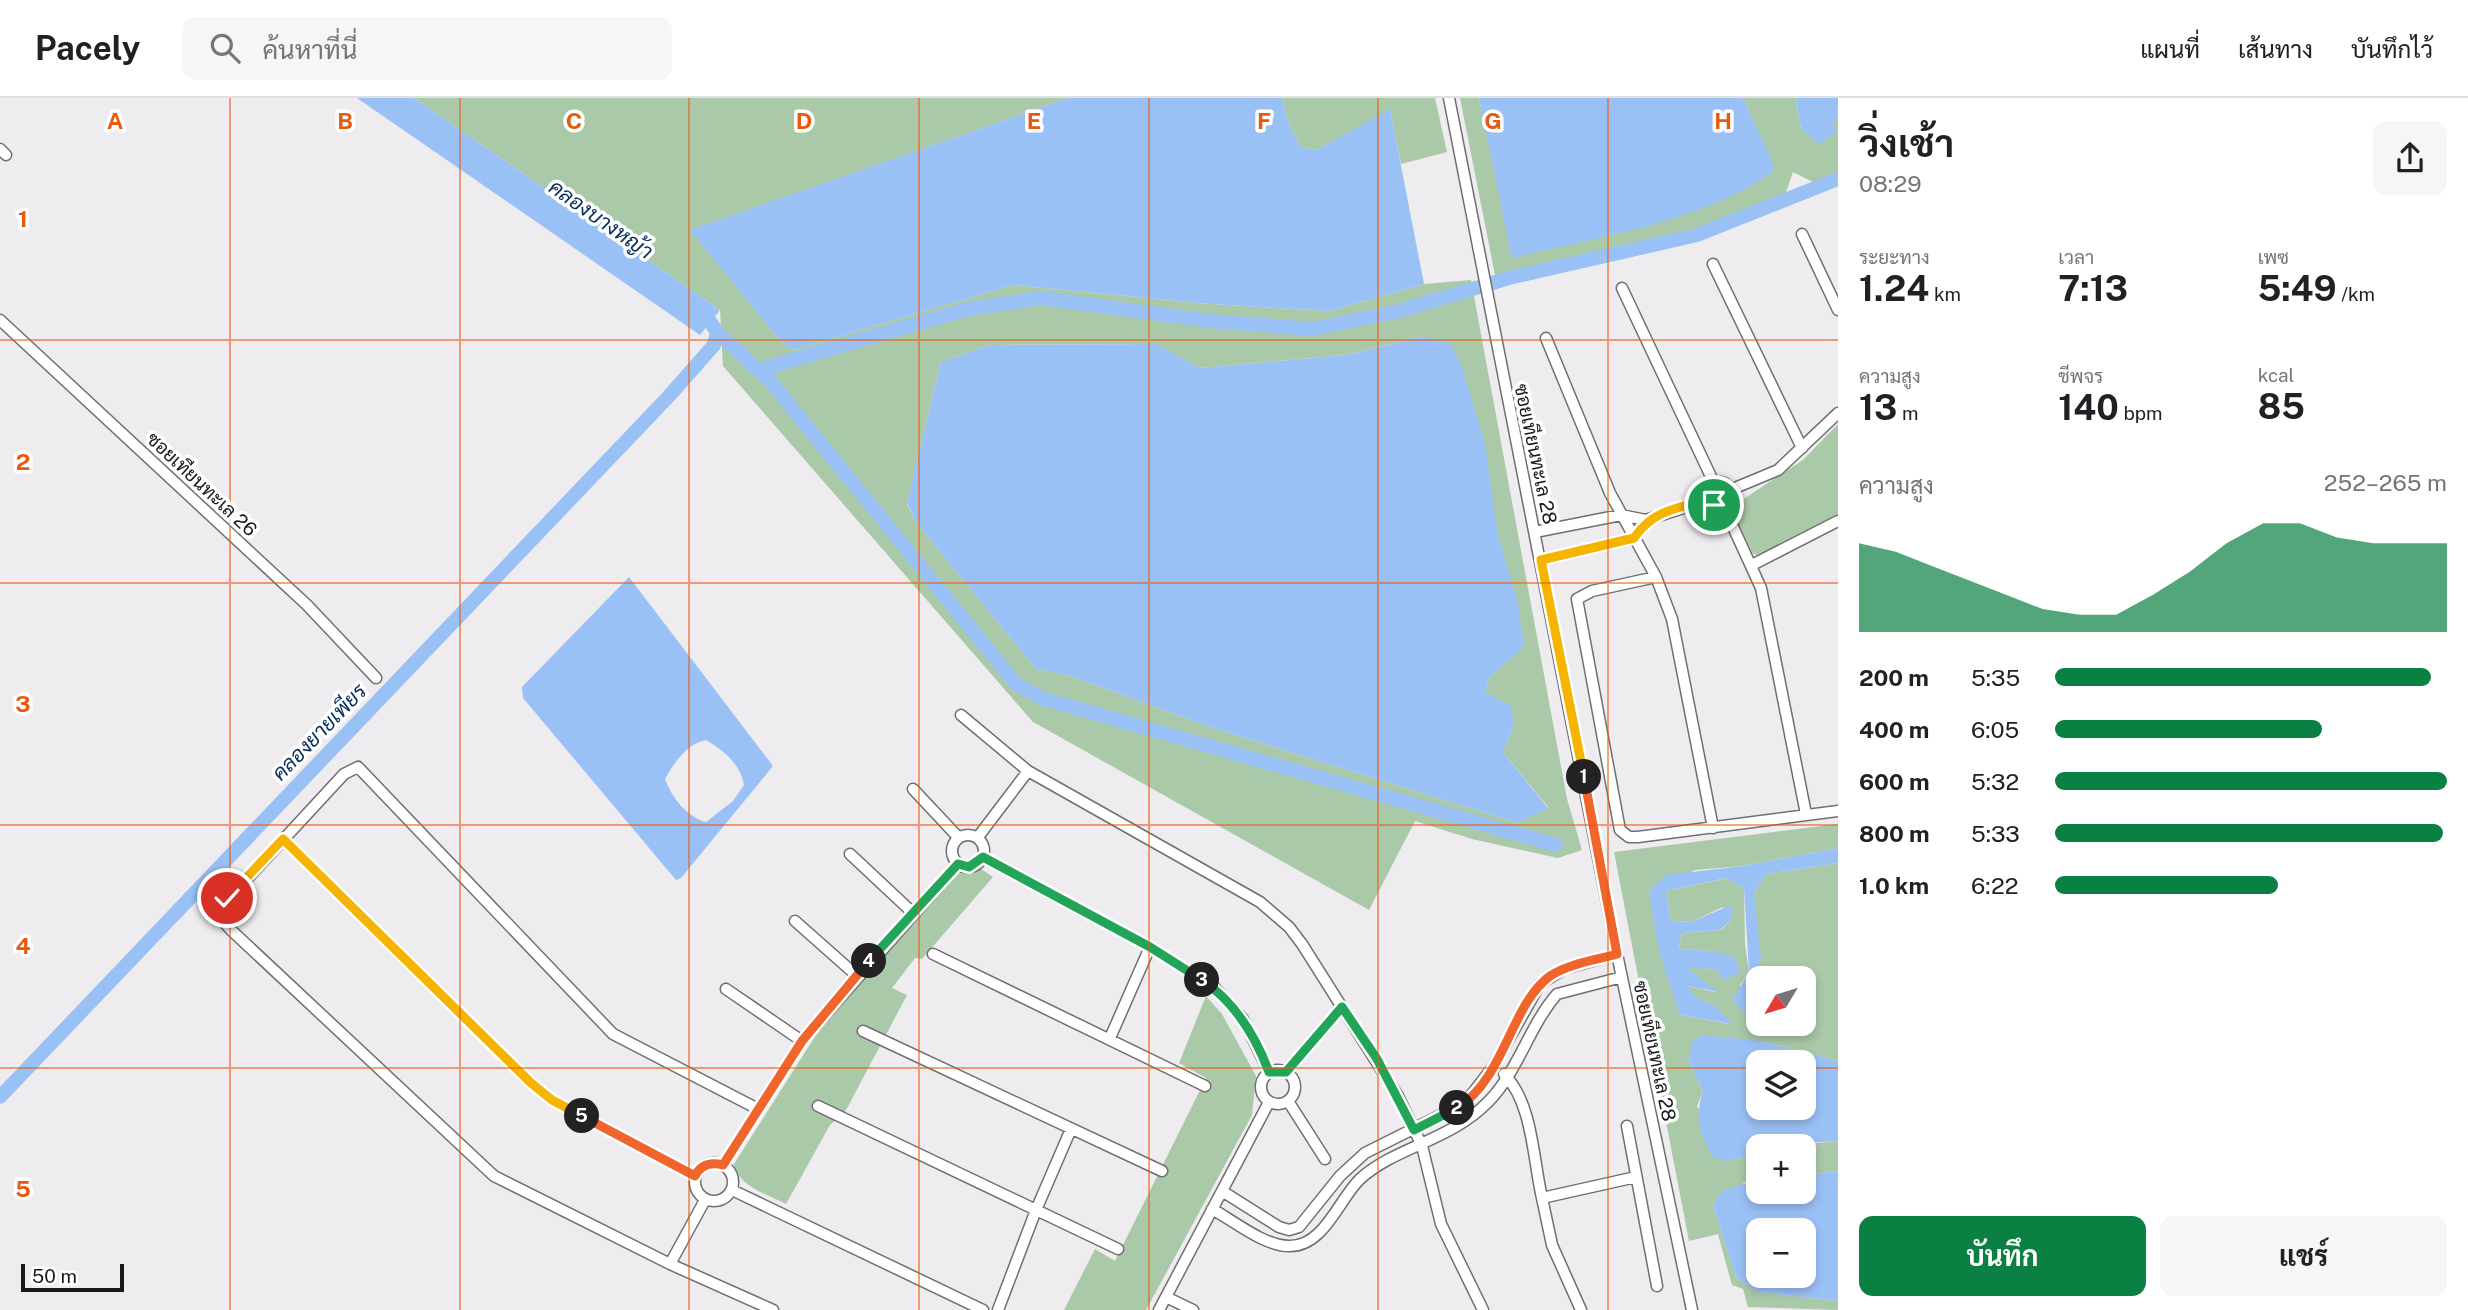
<!DOCTYPE html>
<html lang="th">
<meta charset="utf-8">
<style>
:root{--surface:#fff;--page:#f6f6f6;--text:#202124;--muted:#757577;--line:#e0e0e0;--accent:#0b8043}
body{margin:0;font-family:"Public Sans",Sarabun,sans-serif;background:var(--page);color:var(--text);height:100vh;display:flex;flex-direction:column;font-size:26px;white-space:nowrap}
*{box-sizing:border-box;margin:0}
p{font-size:23px;color:var(--muted)}
.icon{flex:none;width:38px;height:38px;fill:none;stroke:currentColor;stroke-width:2;stroke-linecap:round;stroke-linejoin:round}
.map{position:relative;flex:1;overflow:hidden}
.sheet{display:flex;flex-direction:column;background:var(--surface);width:630px}
.sheet>*{flex:none}
.needle{width:46px;rotate:232deg}
.tools{position:absolute;left:1746px;top:868px;display:grid;gap:14px}
.tools a{display:grid;place-items:center;width:70px;height:70px;border-radius:14px;background:var(--surface);box-shadow:0 4px 10px #0003;font-size:35px}
.scale{position:absolute;left:21px;bottom:18px;width:103px;box-sizing:border-box;padding-left:7px;border:4px solid #1a191a;border-top:0;font-size:19px;line-height:24px;white-space:nowrap;color:#1a191a;-webkit-text-stroke:5px #fff;paint-order:stroke}
.pin{position:absolute;display:grid;place-items:center;width:60px;height:60px;color:#fff;margin:-30px;border:4px solid #fff;border-radius:50%;box-shadow:0 2px 7px #0007}
.km{position:absolute;width:35px;height:35px;margin:-18px;border-radius:50%;background:#222;color:#fff;font-size:19px;line-height:35px;text-align:center}
.round{display:grid;place-items:center;flex:none;width:74px;height:74px;border-radius:14px;background:var(--page)}
.overview{display:flex;align-items:center;justify-content:space-between;height:119px;padding:0 21px}
h1{font-size:38px;font-weight:700;line-height:52px}
.stats{display:grid;grid-template-columns:repeat(3,1fr);gap:10px;height:119px;padding:7px 21px}
.stats div{display:grid;align-content:center}
.stats b{font-size:35px;font-weight:700}
.stats small{font-size:19px;font-weight:400}
.stats p{font-size:19px}
.chart{height:196px;padding:14px 21px}
.chart p{display:flex;justify-content:space-between}
.chart svg{width:100%;height:126px;margin-top:7px;fill:var(--accent);opacity:.7}
.primary-button{display:flex;gap:14px;margin-top:auto;padding:14px 21px}
.primary-button a{flex:1;height:80px;border-radius:14px;background:var(--accent);color:#fff;font-size:28px;font-weight:700;line-height:80px;text-align:center}
.primary-button a+a{background:var(--page);color:var(--text)}
ul{padding:0 21px;list-style:none;font-size:23px}
li{display:grid;grid-template-columns:112px 84px 1fr;align-items:center;height:52px}
li i{height:18px;border-radius:9px;background:var(--accent)}
header{display:flex;align-items:center;gap:42px;box-sizing:border-box;height:98px;padding:0 35px;background:var(--surface);border-bottom:2px solid var(--line)}
header strong{font-size:33px}
nav{display:flex;gap:38px;margin-inline-start:auto;font-size:24px}
.search{width:490px;height:63px;background:var(--page);display:flex;align-items:center;gap:18px;box-sizing:border-box;padding:0 24px;border-radius:14px;color:var(--muted);font-size:26px}
main{display:flex;flex:1;min-height:0}
.map>svg:first-child{display:block}
.green{fill:#aac9a8;fill-rule:evenodd}
.water{fill:#9ac1f5;fill-rule:evenodd}
.lines{fill:none;stroke-linecap:round;stroke-linejoin:round}
.canal{stroke:#9ac1f5;stroke-width:14}
.minor-casing{stroke:#706e71;stroke-width:13}
.minor{stroke:#fff;stroke-width:10}
.split-1-casing{stroke:#fff;stroke-width:14}
.split-2-casing{stroke:#fff;stroke-width:14}
.split-3-casing{stroke:#fff;stroke-width:14}
.split-4-casing{stroke:#fff;stroke-width:14}
.split-5-casing{stroke:#fff;stroke-width:14}
.split-6-casing{stroke:#fff;stroke-width:14}
.split-1{stroke:#f5b400;stroke-width:9}
.split-2{stroke:#f0652b;stroke-width:9}
.split-3{stroke:#22a559;stroke-width:9}
.split-4{stroke:#22a559;stroke-width:9}
.split-5{stroke:#f0652b;stroke-width:9}
.split-6{stroke:#f5b400;stroke-width:9}
.grid{fill:none;stroke:#e8590c;stroke-width:2;stroke-opacity:0.55}
.labels{text-anchor:middle;dominant-baseline:central;stroke-width:7;stroke-linejoin:round;paint-order:stroke}
.street-label{font-size:19px;fill:#1a191a;stroke:#fff}
.water-label{font-size:21px;font-style:italic;fill:#082e5c;stroke:#fff}
.grid-label{font-size:23px;text-anchor:middle;font-weight:bold;fill:#e8590c;stroke:#fff;stroke-width:7;stroke-linejoin:round;paint-order:stroke}
</style>
<header>
<strong>Pacely</strong>
<div class="search"><svg class="icon" aria-label="search" viewBox="0 0 24 24"><circle cx="10" cy="10" r="6"/><path d="M15 15l6 6"/></svg>ค้นหาที่นี่</div>
<nav><a>แผนที่</a><a>เส้นทาง</a><a>บันทึกไว้</a></nav>
</header>
<main>
<div class="map">
<svg width="1838" height="1212" viewBox="0 0 1838 1212">
<rect width="100%" height="100%" fill="#eeecef"/>
<!-- green -->
<path class="green" d="M414,0H1068L691,132L778,240L793,252L1013,187L1210,206L1329,213L1424,186L1471,182L1567,701L1582,752L1558,760L1472,741L1415,723L1369,812L1033,624L723,268L720,212ZM1420,239C1460,340 1510,441 1523,549L1490,578L1484,594L1514,629L1503,654L1548,709L1518,725L1210,629L1071,578L1036,571L916,424L907,406L941,264L990,247L1155,246L1200,270L1347,257Z
M1282,0H1435L1447,54L1401,66L1390,12L1317,52L1300,49L1287,21Z
M1460,0H1479L1513,160L1772,63L1743,0H1795L1801,31L1832,25L1838,21V77L1815,85L1793,74L1785,97L1706,128L1495,177Z
M1838,326V417L1759,457L1753,456L1733,416V408L1803,362Z
M1838,726V750L1743,768L1695,772L1649,794L1680,917L1730,926L1716,909L1695,899L1687,888L1716,894L1685,869L1716,871L1712,853L1679,851L1681,835L1721,832L1731,822L1723,809L1693,823L1671,824L1666,793L1727,780L1744,790L1745,846L1749,874L1740,887L1749,920L1754,796L1766,776L1838,765V963L1760,943L1688,962L1703,994L1697,1008L1727,1063L1759,1055V1081L1748,1082L1713,1107L1736,1179L1757,1194L1838,1203V1212L1748,1209L1743,1191L1732,1187L1718,1136L1689,1143L1614,754ZM1759,880H1804V926H1759Z
M981,771L993,779L922,861L915,860L892,890L907,897L845,1014L830,1027L786,1106C768,1097 738,1088 734,1066L816,937L958,775Z
M1206,898L1222,916L1256,978L1252,1017L1146,1212H1064L1095,1151L1115,1163L1206,980L1179,965Z
M1838,1043V1073L1804,1077V1048H1788Z"/>
<!-- water -->
<path class="water" d="M357,0H414L720,212L700,237Z
M1068,0H1282L1287,21L1300,49L1317,52L1390,11L1424,186L1329,213L1210,206L1013,187L793,252L778,240L690,132Z
M1479,0H1743L1772,62L1773,73C1708,123 1592,140 1512,160Z
M1795,0H1838V21L1832,25L1837,34L1819,46L1801,31Z
M1420,239L1449,243L1461,265L1485,346L1498,437L1518,505L1524,549L1490,578L1484,594L1511,608L1514,629L1503,654L1548,710L1518,725L1210,629L1071,578L1036,571L916,424L907,405L941,264L990,247L1156,246L1200,270L1347,257Z
M629,479L773,668L681,780L676,782L523,600L522,589ZM706,642C724,653 740,665 744,687L733,703L706,724C687,719 672,700 665,681C674,665 687,645 706,642Z
M1838,750V765L1766,776L1754,796L1761,860L1750,920L1732,902L1749,874L1744,790L1726,780L1666,793L1671,824L1693,823L1731,807V822L1720,832L1681,835L1679,851L1712,853L1734,859L1741,874L1724,882L1716,871L1687,870L1718,894L1688,888L1695,899L1716,909L1732,926L1680,917L1659,853L1649,793L1665,777L1743,768Z
M1702,937L1760,943L1838,963V1043L1759,1048V1055L1727,1063L1713,1059C1700,1037 1694,1019 1703,994L1688,962L1693,943ZM1759,964H1804V1010H1759Z
M1838,1073V1203L1757,1194L1736,1179L1713,1107L1722,1093L1759,1081V1094H1804V1077ZM1759,1132H1804V1178H1759Z"/>
<g class="lines">
<!-- canal -->
<path class="canal" d="M717,234L771,284L1016,586L1044,601L1556,747
M758,272L968,211L1041,200L1210,223L1313,231L1399,213L1509,180L1697,137L1838,81
M0,999L669,298L714,247L717,234L709,222L696,213"/>
<!-- minor casing -->
<g class="minor-casing">
<path id="minor" d="M1449,0L1617,856L1692,1212
M0,51L6,57
M1802,136L1838,212
M1713,166L1802,350
M1622,190L1714,385
M0,222L307,507L376,580
M1546,240L1610,395L1656,479L1672,521L1713,730
M1707 396a12 12 0 1 1 24 0a12 12 0 1 1-24 0Z
M1730,392L1778,372L1838,315
M1723,407L1761,490L1806,716
M1535,434L1621,417L1646,422
M1541,462L1634,440L1646,422L1708,402
M1752,467L1838,423
M1656,479L1592,493L1577,501L1620,732L1629,739H1638L1838,713
M961,617L1028,673L1260,804L1289,829L1302,846L1398,998L1422,1048L1441,1126L1483,1212
M913,691L958,739
M952 753a16 16 0 1 1 32 0a16 16 0 1 1-32 0Z
M978,739L1028,673
M283,741L531,985L552,1002L695,1078
M850,756L913,815
M983,759L1150,849L1215,890L1243,921L1269,974
M795,823L856,877
M933,856L1205,988
M726,891L802,943
M863,933L1162,1073
M1110,940L1150,849
M1261 989a17 17 0 1 1 34 0a17 17 0 1 1-34 0Z
M1286,974L1342,909
M1504,976C1533,1005 1533,1062 1542,1100L1636,1079
M1288,1003L1325,1061
M818,1008L1118,1151
M758,1011L613,936L358,669L344,676L221,809V821L231,832L494,1078L670,1166L773,1212
M1627,1028L1657,1188
M695 1084a19 19 0 1 1 38 0a19 19 0 1 1-38 0Z
M723,1067L802,943L958,766
M732,1092L983,1212
M1222,1093L1279,1129L1289,1132L1299,1129L1340,1078L1365,1055L1465,1005L1493,969L1540,886L1564,871L1617,856
M1542,1100L1552,1147L1581,1212
M1212,1111C1234,1123 1264,1148 1289,1148C1324,1149 1339,1101 1360,1081C1395,1049 1450,1043 1488,1004C1518,974 1529,928 1557,896L1622,879
M670,1166L705,1102
M1166,1199L1193,1212
M998,1212L1036,1112L1071,1031
M1159,1212L1269,1004"/>
</g>
<!-- minor -->
<use href="#minor" class="minor"/>
</g>
<g class="lines">
<!-- split-1 casing -->
<g class="split-1-casing">
<path id="split-1" d="M1584,679L1541,462L1634,440C1653,412 1677,410 1708,402L1714,407"/>
</g>
<!-- split-2 casing -->
<g class="split-2-casing">
<path id="split-2" d="M1457,1010C1504,982 1511,906 1550,878C1568,866 1596,862 1617,856L1584,679"/>
</g>
<!-- split-3 casing -->
<g class="split-3-casing">
<path id="split-3" d="M1202,882C1235,904 1255,937 1269,974H1286L1342,909L1377,961L1414,1032L1457,1010"/>
</g>
<!-- split-4 casing -->
<g class="split-4-casing">
<path id="split-4" d="M869,863L958,766L969,769L983,759L1150,849L1202,882"/>
</g>
<!-- split-5 casing -->
<g class="split-5-casing">
<path id="split-5" d="M582,1018L695,1078C701,1066 711,1064 723,1067L802,943L869,863"/>
</g>
<!-- split-6 casing -->
<g class="split-6-casing">
<path id="split-6" d="M227,800L283,741L531,985L552,1002L582,1018"/>
</g>
<!-- split-1 -->
<use href="#split-1" class="split-1"/>
<!-- split-2 -->
<use href="#split-2" class="split-2"/>
<!-- split-3 -->
<use href="#split-3" class="split-3"/>
<!-- split-4 -->
<use href="#split-4" class="split-4"/>
<!-- split-5 -->
<use href="#split-5" class="split-5"/>
<!-- split-6 -->
<use href="#split-6" class="split-6"/>
</g>
<!-- grid -->
<path class="grid" d="M230,0V1212M460,0V1212M689,0V1212M919,0V1212M1149,0V1212M1378,0V1212M1608,0V1212M0,242H1838M0,485H1838M0,727H1838M0,970H1759M1804,970H1838"/>
<g class="labels">
<!-- street labels -->
<g class="street-label">
<text transform="translate(1536 356) rotate(78)">ซอยเทียนทะเล 28</text>
<text transform="translate(202 386) rotate(43)">ซอยเทียนทะเล 26</text>
<text transform="translate(1655 953) rotate(78)">ซอยเทียนทะเล 28</text>
</g>
<!-- water labels -->
<g class="water-label">
<text transform="translate(601 121) rotate(35)">คลองบางหญ้า</text>
<text transform="translate(319 634) rotate(-46)">คลองยายเพียร</text>
</g>
</g>
<g class="grid-label">
<text x="115" y="31">A</text>
<text x="345" y="31">B</text>
<text x="574" y="31">C</text>
<text x="804" y="31">D</text>
<text x="1034" y="31">E</text>
<text x="1264" y="31">F</text>
<text x="1493" y="31">G</text>
<text x="1723" y="31">H</text>
<text x="23" y="129">1</text>
<text x="23" y="372">2</text>
<text x="23" y="614">3</text>
<text x="23" y="856">4</text>
<text x="23" y="1099">5</text>
</g>
</svg>
<div class="tools">
<a><svg class="needle" viewBox="-14 -14 28 28"><path d="M0-13l5 13h-10z" fill="#e53935"/><path d="M0 13l5-13h-10z" fill="#757577"/></svg></a>
<a><svg class="icon" aria-label="layers" viewBox="0 0 24 24"><path d="M12 4l9 5-9 5-9-5zM3 14l9 5 9-5"/></svg></a>
<a>+</a>
<a>−</a>
</div>
<div class="scale">50 m</div>
<div class="pin" style="left:1714px;top:407px;background:#1e9e55"><svg class="icon" aria-label="arrive" viewBox="0 0 24 24"><path d="M6 21V4h12l-3 4 3 4H6"/></svg></div>
<div class="pin" style="left:227px;top:800px;background:#d93025"><svg class="icon" aria-label="check" viewBox="0 0 24 24"><path d="M5 12l5 5 9-10"/></svg></div>
<b class="km" style="left:1584px;top:679px">1</b>
<b class="km" style="left:1457px;top:1010px">2</b>
<b class="km" style="left:1202px;top:882px">3</b>
<b class="km" style="left:869px;top:863px">4</b>
<b class="km" style="left:582px;top:1018px">5</b>
</div>
<section class="sheet">
<div class="overview"><div><h1>วิ่งเช้า</h1><p>08:29</p></div><a class="round"><svg class="icon" aria-label="share" viewBox="0 0 24 24"><path d="M12 15V3M7 8l5-5 5 5M5 13v7h14v-7"/></svg></a></div>
<div class="stats">
<div><p>ระยะทาง</p><b>1.24<small> km</small></b></div>
<div><p>เวลา</p><b>7:13</b></div>
<div><p>เพซ</p><b>5:49<small> /km</small></b></div>
</div>
<div class="stats">
<div><p>ความสูง</p><b>13<small> m</small></b></div>
<div><p>ชีพจร</p><b>140<small> bpm</small></b></div>
<div><p>kcal</p><b>85</b></div>
</div>
<div class="chart"><p><span>ความสูง</span>252–265 m</p>
<svg viewBox="0 0 160 44" preserveAspectRatio="none"><path d="M0 44V13L10 16L20 21L30 26L40 31L50 36L60 38L70 38L80 31L90 23L100 13L110 6L120 6L130 11L140 13L150 13L160 13V44z"/></svg>
</div>
<ul>
<li><b>200 m</b>5:35<i style="width:96%"></i></li>
<li><b>400 m</b>6:05<i style="width:68%"></i></li>
<li><b>600 m</b>5:32<i style="width:100%"></i></li>
<li><b>800 m</b>5:33<i style="width:99%"></i></li>
<li><b>1.0 km</b>6:22<i style="width:57%"></i></li>
</ul>
<div class="primary-button"><a>บันทึก</a><a>แชร์</a></div>
</section>
</main>
